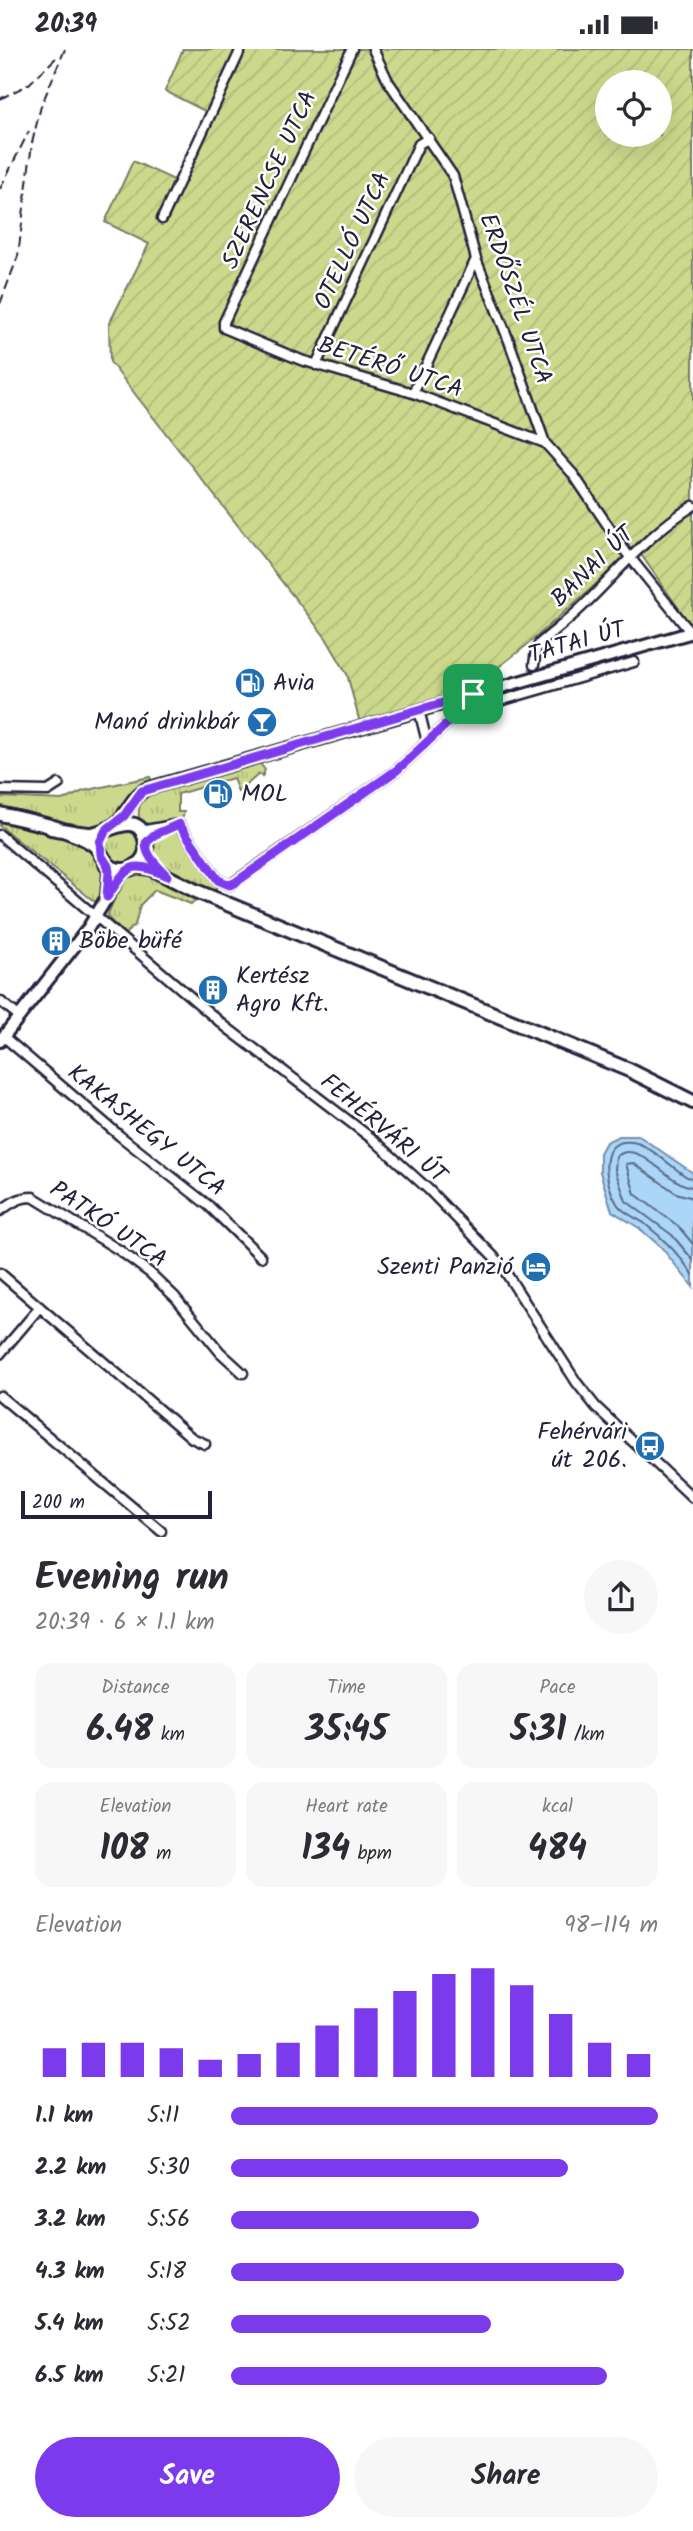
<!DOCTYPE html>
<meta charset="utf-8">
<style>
:root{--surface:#fff;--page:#f7f7f7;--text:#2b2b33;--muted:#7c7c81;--accent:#7c3aed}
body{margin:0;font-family:Kalam,sans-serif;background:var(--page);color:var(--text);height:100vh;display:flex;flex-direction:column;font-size:26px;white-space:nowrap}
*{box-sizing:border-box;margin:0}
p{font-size:23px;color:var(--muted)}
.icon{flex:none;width:38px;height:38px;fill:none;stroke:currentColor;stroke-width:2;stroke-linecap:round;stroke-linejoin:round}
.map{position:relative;height:1488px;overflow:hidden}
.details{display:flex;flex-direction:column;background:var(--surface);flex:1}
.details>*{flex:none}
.tools{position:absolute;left:595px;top:21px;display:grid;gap:14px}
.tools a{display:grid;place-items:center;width:77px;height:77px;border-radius:50%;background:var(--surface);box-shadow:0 7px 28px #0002;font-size:35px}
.scale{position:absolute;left:21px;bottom:18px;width:191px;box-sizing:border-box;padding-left:7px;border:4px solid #22223b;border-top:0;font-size:19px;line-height:24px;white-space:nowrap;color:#22223b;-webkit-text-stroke:5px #fff;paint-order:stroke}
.pin{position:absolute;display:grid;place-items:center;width:60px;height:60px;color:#fff;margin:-30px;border-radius:14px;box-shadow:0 4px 10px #0006}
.round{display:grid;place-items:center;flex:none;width:74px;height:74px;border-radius:37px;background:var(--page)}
.overview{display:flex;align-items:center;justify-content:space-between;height:119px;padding:0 35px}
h1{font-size:38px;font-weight:800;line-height:52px}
.metrics{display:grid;grid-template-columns:repeat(3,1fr);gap:10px;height:119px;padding:7px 35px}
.metrics div{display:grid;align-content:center;border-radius:18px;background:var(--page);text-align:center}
.metrics b{font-size:35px;font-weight:800}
.metrics small{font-size:19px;font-weight:400}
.metrics p{font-size:19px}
.chart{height:196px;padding:14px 35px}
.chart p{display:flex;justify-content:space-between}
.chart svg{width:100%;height:126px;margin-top:7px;stroke:var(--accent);stroke-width:6}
.action{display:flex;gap:14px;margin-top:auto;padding:14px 35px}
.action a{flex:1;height:80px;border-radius:42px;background:var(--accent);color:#fff;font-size:28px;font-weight:800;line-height:80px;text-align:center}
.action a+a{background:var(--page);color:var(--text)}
ul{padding:0 35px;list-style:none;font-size:23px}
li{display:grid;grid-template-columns:112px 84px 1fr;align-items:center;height:52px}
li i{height:18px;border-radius:9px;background:var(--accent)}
.status{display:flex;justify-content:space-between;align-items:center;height:49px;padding:0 35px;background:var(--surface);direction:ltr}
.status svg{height:19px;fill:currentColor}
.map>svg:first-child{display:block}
.grass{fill:url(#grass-tufts);stroke:#777e64;stroke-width:2}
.garden{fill:url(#garden-furrows);stroke:#777e64;stroke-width:2;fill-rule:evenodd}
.water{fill:#acd6f7;stroke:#758eac;stroke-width:2}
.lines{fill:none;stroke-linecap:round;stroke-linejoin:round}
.shore{stroke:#596a86;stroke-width:2}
.street-casing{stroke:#22223b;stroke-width:13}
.secondary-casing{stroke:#22223b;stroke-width:16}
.primary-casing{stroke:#22223b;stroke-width:18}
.street{stroke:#fff;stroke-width:8}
.secondary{stroke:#fff;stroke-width:10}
.primary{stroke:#fff;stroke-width:12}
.rail{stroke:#22223b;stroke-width:2;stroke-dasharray:10 5;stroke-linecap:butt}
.route-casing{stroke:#fff;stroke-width:14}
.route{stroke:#7c3aed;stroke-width:9}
.labels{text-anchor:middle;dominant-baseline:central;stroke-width:5;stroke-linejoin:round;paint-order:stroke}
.street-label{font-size:24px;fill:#22223b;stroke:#fff}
.poi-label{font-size:24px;fill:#22223b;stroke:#fff;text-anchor:start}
</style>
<div class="status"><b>20:39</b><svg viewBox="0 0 49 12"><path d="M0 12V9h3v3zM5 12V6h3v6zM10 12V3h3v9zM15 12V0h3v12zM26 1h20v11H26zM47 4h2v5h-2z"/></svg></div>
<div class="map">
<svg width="693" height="1488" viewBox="0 0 693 1488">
<defs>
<pattern id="grass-tufts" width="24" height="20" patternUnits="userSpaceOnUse" patternTransform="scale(1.75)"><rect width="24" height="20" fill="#ccd98c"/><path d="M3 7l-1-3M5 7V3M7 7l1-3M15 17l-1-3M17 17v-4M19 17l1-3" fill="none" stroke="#afba7a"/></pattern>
<pattern id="garden-furrows" width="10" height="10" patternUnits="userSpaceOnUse" patternTransform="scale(1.75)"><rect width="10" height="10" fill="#ccd98c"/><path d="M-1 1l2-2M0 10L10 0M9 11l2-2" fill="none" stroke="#afba7a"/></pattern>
</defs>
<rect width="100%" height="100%" fill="#fff"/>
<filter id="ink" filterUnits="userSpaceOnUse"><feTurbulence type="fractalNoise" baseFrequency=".0143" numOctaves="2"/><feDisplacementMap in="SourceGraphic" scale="14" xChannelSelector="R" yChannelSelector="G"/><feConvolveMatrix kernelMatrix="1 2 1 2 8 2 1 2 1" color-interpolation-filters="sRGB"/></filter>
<g filter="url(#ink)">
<!-- grass -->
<path class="grass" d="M259,713L265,721L262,728L259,725L238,743L233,729L178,745V763H184L183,768L154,778L142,779C134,758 140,750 160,740Z
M150,728L151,732C126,745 119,781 86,781L0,760V748L61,751L69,749L83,742Z
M0,772C20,775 80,787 93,800C101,808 104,819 105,829C105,838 101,847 95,853L0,777Z
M104 797a18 18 0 1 1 36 0a18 18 0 1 1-36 0Z
M172,782L178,784L216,836V846C192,836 168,825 150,806L151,792Z
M144,820L202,846L191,855L155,841L140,856L135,876L125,885L107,868C114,850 122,824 144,820Z"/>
<!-- garden -->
<path class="garden" d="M183,0H693V580L635,497L595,536L527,596L466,643L360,674L347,625L326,589L110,313L109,275L149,195L105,173L133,112L176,132L207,63L165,42ZM607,33H660V86H607Z"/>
<!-- water -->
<path class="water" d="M619,1087H639L693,1124V1238L661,1198L639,1179L612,1162L600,1123V1104L606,1093Z"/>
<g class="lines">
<!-- shore -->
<path class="shore" d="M693,1129L687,1128C673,1119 651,1098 637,1094C595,1084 604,1135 618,1156C623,1164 637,1169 644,1174C663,1189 680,1206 693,1226
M693,1138C668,1137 638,1087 616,1108L615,1121L626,1152L672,1186L693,1211
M693,1149L676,1144L633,1114L626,1115L635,1145L678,1177L693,1195"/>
<!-- street casing -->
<g class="street-casing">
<path id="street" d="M352,0L224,273V279L301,311L413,344L545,394
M373,0L388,32L453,127L476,210L509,292L545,394L573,425L625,502L691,584
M162,170L241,0
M316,316L419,95L429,89
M413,344L476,210
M534,616L536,601L540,594C555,581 571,569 585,555C621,520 649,484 693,457
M427,693L452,670L479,658L634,613
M0,741L48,742L59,735
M179,775L218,831L230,836L397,721L427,693L419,661
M140,782L179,775
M0,786L226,978L375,1092L428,1140L499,1213L577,1334L596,1358L693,1449
M0,952L20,968
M4,988L120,1087L209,1157L261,1208
M0,1162C11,1154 19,1148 33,1148L119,1201L150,1224L175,1248L220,1303L243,1324
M0,1224L192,1389L205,1395
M0,1305L40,1258
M0,1347L161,1482"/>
</g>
<!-- secondary casing -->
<g class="secondary-casing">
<path id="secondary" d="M112,777C127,767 130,748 146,740L693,583
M104,812L109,823L107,846
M0,992L87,881L122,824L129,820"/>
</g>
<!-- primary casing -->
<g class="primary-casing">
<path id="primary" d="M0,765C25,771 73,780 93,795C102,801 102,814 113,819C122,823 132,821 138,815C144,810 147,803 146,795C141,756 105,786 89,785C76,784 63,781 51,779
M136,817L150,819L196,842L629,1021L693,1053"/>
</g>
<!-- street -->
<use href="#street" class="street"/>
<!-- secondary -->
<use href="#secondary" class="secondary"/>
<!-- primary -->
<use href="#primary" class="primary"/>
<!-- rail -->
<path class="rail" d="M0,50L29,35L59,6
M0,140L29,82
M0,255L18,207L32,94L41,57L65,0"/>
</g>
</g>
<g class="lines" filter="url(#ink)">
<!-- route casing -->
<g class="route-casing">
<path id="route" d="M473,645L479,658L452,670L397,721L236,833L230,836L218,831L179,775L154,786L146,794C146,808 158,817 167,827C130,810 128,817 107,848L109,823L108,817L101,806L100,793L106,781L124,767L142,742Z"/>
</g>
<!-- route -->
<use href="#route" class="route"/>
</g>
<!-- icons -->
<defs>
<g id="fuel-disc" transform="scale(1.575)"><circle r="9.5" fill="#1f6fb2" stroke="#fff"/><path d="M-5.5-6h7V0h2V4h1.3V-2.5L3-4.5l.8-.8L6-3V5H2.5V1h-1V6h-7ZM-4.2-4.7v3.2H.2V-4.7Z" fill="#fff"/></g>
<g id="bar-disc" transform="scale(1.575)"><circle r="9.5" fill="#1f6fb2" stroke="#fff"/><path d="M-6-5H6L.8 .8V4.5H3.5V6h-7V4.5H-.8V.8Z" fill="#fff"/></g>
<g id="building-disc" transform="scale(1.575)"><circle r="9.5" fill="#1f6fb2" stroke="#fff"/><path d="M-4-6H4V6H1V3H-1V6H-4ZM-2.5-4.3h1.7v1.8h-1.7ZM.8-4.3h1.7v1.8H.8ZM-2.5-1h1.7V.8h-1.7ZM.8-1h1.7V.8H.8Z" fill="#fff"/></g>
<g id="hotel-disc" transform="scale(1.575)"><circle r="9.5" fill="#1f6fb2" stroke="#fff"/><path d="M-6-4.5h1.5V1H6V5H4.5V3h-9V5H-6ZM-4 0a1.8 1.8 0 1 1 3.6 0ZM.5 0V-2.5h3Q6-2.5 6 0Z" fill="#fff"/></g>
<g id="bus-disc" transform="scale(1.575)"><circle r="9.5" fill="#1f6fb2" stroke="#fff"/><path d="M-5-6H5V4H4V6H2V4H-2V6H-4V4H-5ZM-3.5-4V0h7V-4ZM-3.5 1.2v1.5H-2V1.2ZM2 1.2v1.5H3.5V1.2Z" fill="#fff"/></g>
</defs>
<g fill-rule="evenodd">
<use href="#fuel-disc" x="250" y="634"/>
<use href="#bar-disc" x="262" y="673"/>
<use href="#fuel-disc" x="218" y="745"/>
<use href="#building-disc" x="56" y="892"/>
<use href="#building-disc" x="213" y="941"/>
<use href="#hotel-disc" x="536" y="1218"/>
<use href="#bus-disc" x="650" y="1397"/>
</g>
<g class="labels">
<!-- street labels -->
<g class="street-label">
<text transform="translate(270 131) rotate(-65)">SZERENCSE UTCA</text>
<text transform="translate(353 192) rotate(-65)">OTELLÓ UTCA</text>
<text transform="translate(515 250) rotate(71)">ERDŐSZÉL UTCA</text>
<text transform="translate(390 319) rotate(18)">BETÉRŐ UTCA</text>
<text transform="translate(593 518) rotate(-44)">BANAI ÚT</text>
<text transform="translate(577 594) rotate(-16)">TATAI ÚT</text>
<text transform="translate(383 1080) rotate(40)">FEHÉRVÁRI ÚT</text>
<text transform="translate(146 1082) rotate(39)">KAKASHEGY UTCA</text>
<text transform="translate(108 1176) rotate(34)">PATKÓ UTCA</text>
</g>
<!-- poi labels -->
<g class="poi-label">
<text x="273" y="634">Avia</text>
<text x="239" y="673" text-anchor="end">Manó drinkbár</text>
<text x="241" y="745">MOL</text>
<text x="79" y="892">Böbe büfé</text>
<text x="236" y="927">Kertész<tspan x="236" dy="28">Agro Kft.</tspan></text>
<text x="513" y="1218" text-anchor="end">Szenti Panzió</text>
<text x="627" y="1383" text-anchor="end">Fehérvári<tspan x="627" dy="28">út 206.</tspan></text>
</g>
</g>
</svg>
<div class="tools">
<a><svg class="icon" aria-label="locate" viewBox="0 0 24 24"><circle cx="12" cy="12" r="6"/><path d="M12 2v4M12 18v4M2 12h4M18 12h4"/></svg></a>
</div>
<div class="scale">200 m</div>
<div class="pin" style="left:473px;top:645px;background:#1e9e55"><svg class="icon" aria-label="arrive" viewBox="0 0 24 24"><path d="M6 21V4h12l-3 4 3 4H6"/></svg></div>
</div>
<section class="details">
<div class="overview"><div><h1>Evening run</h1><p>20:39 · 6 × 1.1 km</p></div><a class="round"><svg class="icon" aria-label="share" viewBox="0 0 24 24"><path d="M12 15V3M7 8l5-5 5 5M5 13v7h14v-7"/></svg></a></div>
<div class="metrics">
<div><p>Distance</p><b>6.48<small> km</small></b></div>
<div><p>Time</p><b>35:45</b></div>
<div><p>Pace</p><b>5:31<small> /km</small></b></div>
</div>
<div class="metrics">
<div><p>Elevation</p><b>108<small> m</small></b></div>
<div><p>Heart rate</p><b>134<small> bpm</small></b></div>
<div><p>kcal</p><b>484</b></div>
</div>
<div class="chart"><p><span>Elevation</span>98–114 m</p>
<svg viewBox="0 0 160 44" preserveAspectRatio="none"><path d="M5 44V34M15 44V32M25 44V32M35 44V34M45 44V38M55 44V36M65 44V32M75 44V26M85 44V20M95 44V14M105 44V8M115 44V6M125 44V12M135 44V22M145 44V32M155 44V36"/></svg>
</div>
<ul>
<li><b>1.1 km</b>5:11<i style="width:100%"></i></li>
<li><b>2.2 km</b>5:30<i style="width:79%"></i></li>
<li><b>3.2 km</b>5:56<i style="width:58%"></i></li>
<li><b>4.3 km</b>5:18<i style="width:92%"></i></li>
<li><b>5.4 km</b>5:52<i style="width:61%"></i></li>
<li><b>6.5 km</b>5:21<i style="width:88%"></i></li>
</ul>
<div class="action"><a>Save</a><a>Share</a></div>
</section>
